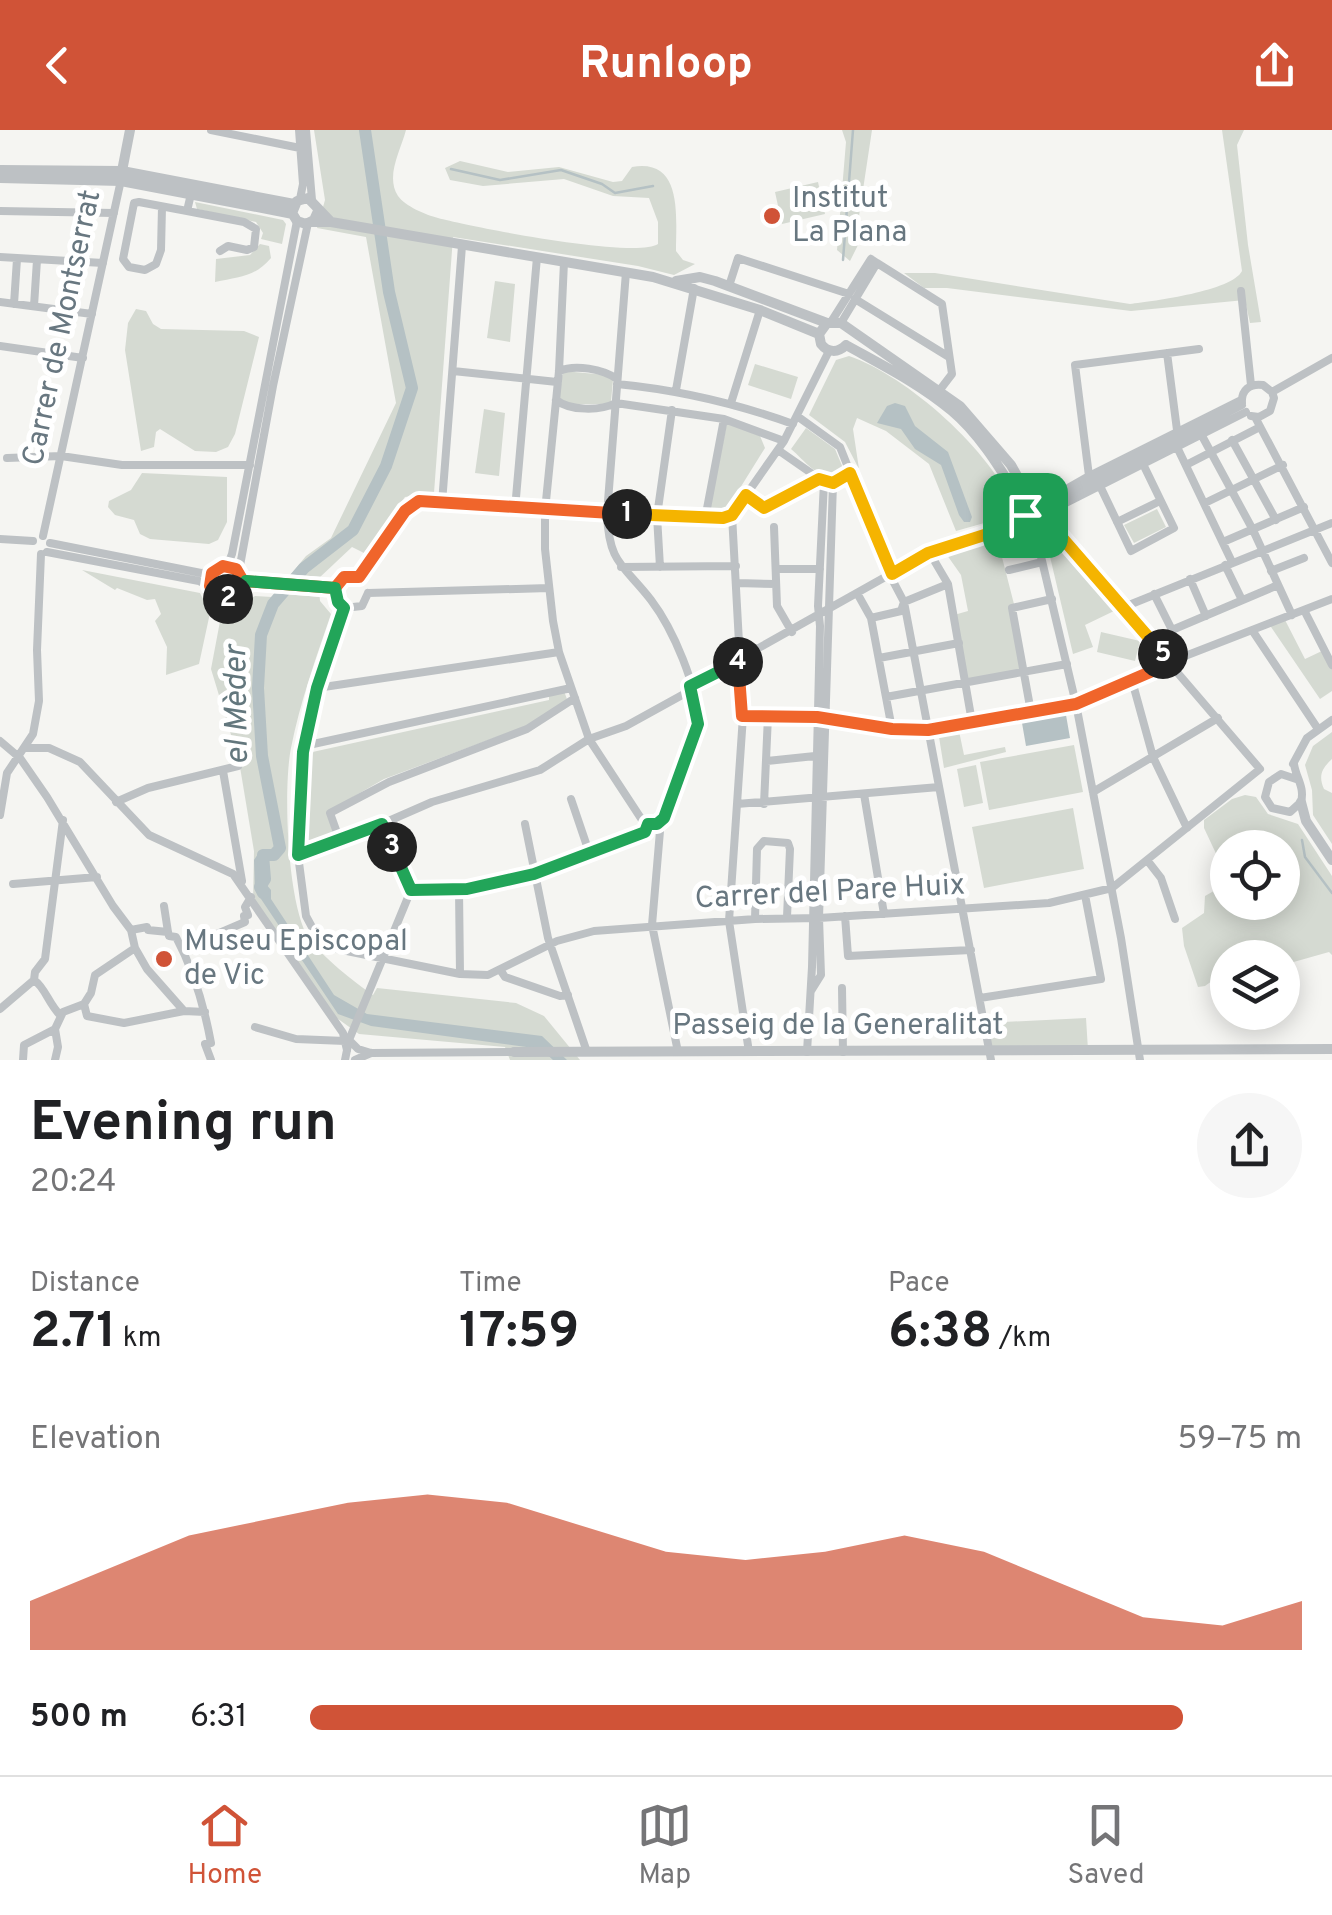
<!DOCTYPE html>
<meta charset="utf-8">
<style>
:root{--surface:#fff;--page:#f6f6f6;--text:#202124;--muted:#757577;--line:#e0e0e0;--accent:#d05337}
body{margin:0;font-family:Overpass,sans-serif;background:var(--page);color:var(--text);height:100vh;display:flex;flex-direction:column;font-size:38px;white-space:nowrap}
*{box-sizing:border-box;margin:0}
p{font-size:32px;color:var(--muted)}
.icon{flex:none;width:55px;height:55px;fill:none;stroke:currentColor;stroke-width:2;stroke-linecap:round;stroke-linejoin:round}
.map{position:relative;height:930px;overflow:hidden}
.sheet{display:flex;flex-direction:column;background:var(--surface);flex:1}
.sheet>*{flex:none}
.controls{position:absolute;left:1210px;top:700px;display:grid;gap:20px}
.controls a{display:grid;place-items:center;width:90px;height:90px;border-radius:50%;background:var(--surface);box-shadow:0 5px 25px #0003;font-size:50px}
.pin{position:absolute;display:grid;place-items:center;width:85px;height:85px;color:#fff;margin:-42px;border-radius:20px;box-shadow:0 5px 15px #0006}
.km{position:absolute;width:50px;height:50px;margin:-25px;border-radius:50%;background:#222;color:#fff;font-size:28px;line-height:50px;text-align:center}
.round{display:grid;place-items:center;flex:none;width:105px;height:105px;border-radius:52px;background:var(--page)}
.head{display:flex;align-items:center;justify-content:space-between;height:170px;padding:0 30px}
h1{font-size:55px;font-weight:700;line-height:75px}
.metrics{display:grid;grid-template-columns:repeat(3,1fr);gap:15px;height:170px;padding:10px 30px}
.metrics div{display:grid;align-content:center}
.metrics b{font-size:50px;font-weight:700}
.metrics small{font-size:28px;font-weight:400}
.metrics p{font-size:28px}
.chart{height:280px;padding:20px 30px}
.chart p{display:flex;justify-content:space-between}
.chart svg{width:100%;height:180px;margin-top:10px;fill:var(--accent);opacity:.7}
ul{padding:0 30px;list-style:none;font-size:32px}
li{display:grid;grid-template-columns:160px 120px 1fr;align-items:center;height:75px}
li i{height:25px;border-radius:12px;background:var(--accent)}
header{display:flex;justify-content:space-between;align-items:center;height:130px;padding:0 30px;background:var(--accent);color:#fff;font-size:45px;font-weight:700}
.menu{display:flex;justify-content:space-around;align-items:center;height:140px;border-top:2px solid var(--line);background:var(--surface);font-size:28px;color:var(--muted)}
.menu a{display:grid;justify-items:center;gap:5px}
.menu .current{color:var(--accent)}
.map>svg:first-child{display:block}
.green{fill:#d5dad2;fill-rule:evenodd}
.water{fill:#b5c1c4}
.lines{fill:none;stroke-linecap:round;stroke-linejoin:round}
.stream{stroke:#b5c1c4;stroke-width:2.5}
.river{stroke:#b5c1c4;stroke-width:12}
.minor{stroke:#bdc1c4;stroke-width:8}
.tertiary{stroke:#bdc1c4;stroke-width:10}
.split-1-casing{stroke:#fff;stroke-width:20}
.split-2-casing{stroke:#fff;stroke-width:20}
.split-3-casing{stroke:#fff;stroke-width:20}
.split-4-casing{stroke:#fff;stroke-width:20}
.split-5-casing{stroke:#fff;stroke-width:20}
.split-6-casing{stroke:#fff;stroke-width:20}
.split-1{stroke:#f5b400;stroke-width:12}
.split-2{stroke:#f0652b;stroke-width:12}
.split-3{stroke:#22a559;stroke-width:12}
.split-4{stroke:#22a559;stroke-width:12}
.split-5{stroke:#f0652b;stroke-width:12}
.split-6{stroke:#f5b400;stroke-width:12}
.poi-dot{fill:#d05337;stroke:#fff;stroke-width:4}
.labels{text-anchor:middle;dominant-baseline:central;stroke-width:10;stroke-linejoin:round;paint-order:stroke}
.poi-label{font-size:30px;fill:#687780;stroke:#fff;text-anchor:start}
.street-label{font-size:30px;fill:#687780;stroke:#fff}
.water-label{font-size:32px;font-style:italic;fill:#63777d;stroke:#fff}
</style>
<header><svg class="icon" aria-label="back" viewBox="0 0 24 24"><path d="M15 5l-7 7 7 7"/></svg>Runloop<svg class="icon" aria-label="share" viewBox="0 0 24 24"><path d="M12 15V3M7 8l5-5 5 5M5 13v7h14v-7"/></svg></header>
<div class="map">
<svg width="1332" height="930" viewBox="0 0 1332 930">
<rect width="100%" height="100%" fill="#f5f5f2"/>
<!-- green -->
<path class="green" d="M314,0H406C401,20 385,46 398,66C405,76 426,85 438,88C471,97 635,129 658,114V92L649,68L613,66L564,49L483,56L450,50L445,38L460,31L508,42L559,37L613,52L622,51L632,37C683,28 676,86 676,121L683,130L695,134L674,145L638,136L453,107L434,363L405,367L364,423L352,417L318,449L320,471L331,484C316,528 300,572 291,618C283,658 287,775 309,809C322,826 355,853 373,865L377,858L516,873L544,886L580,930H510L505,917L359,904L334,886L253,773L254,721L239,631L211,539L221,486L255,466L272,467L306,426L331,408L396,273L366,107L317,98L325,70Z
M842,0H872L859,86L858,115L850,131L837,120L846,12Z
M1222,0H1244L1237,15L1248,115L1261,192L1250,193L1245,170L1131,181L947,158H924L904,143H935L1130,174C1154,171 1232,161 1242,141Z
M818,52L825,84L782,94L775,62Z
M195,72L283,90L286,94L282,114L261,109L263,103L256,92L197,79Z
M260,114L269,116L271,128C255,147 239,147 215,152L216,129L250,125Z
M495,151L515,154L510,212L487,208Z
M136,179L146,181L153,194L161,199L244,201L259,207L235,304L228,317L216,322L195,321L160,299L156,302L154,317L141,321L125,220L128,193Z
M849,226C908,246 997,325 1016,384L956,401L929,334L886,301L857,288L853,299L859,339L845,312L809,285L836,230Z
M755,234L798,247L791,269L748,255Z
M563,241L607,245L613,250L611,271L608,274H567L559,268Z
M484,279L505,283L499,346L475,343Z
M727,293L760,306L765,318L727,379L709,381Z
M806,298L835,319L843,338L840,347C819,351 806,332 791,319Z
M142,343L227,347V392L218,410L209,414L150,409L140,404L134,390L115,385L108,377L109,371L131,360Z
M1157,379L1166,397L1134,413L1124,395Z
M1044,394L1053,412L1114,481L1085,495L1093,517L1073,524L1047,414L1039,397Z
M995,400L1015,478L1023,542L965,553L954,485L968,481L961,445L942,418Z
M82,440L200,463L210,483L199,534L166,545L167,517L155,491L161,484L155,469L147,470L117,458L115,460Z
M1284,488L1305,529L1324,520L1332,535V561L1320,569L1269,494Z
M1101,502L1140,511L1135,531L1097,522Z
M564,561L568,572L526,596L384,649L327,682L336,709L306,721L308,623L549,570V565Z
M959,601L964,625L1005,617L1006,622L944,638L939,607L941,604Z
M1332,602V629C1322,638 1318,646 1324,659L1332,663V714L1313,685L1312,660L1305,635L1313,616Z
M1074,615L1083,662L989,680L980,632Z
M976,635L983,673L964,677L957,639Z
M1245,665L1256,667L1268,684L1298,694L1332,746V825L1329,822L1283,835L1282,828H1228L1227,840L1205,856L1198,857L1184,816L1182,798L1204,783L1205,766L1219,758L1227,747L1204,698V690L1232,669ZM1228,718H1282V772H1228Z
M1073,678L1084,739L984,758L972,697Z
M1086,888L1088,920L990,921L985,893Z"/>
<!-- water -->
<path class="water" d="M895,273L905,276L915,296L948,322L972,387L970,392H964L959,385L941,335L915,319L901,299L877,293L887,276Z
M1066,585L1070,608L1026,616L1022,593Z
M258,724L260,747L271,760V769L334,865L367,884L542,906L567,930H553L541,919L371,896L338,884L255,760L254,730Z"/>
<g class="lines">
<!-- stream -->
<path class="stream" d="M451,39L500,50L561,40L602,54L615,63L653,56
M843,130L853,0
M1302,710L1305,727L1332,763"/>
<!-- river -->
<path class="river" d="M263,763L260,757L265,749L263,725H274L280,718L262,626L258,558L261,505L273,474L304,438L353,400L386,336L412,258L389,162L365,0"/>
<!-- minor -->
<path class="minor" d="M211,0L300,18
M299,0L303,54L300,69
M306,0L312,70
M162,77L161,120L156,134L145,140L129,137L123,129L134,73L139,72L187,81L191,64
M0,81L114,83
M187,81L244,92L256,99L254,117L247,120L228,116L220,121
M0,127L103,133
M564,132L559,241L545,381V419L553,491L559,522L589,609L646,696
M877,133L942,174L952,244L939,261
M626,142L607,384C609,434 623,434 651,470C673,499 698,557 698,593C697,613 672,666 664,688L657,694
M729,156L738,128L849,164
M1241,161L1251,255
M855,169L949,227
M0,172L92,184
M14,174L17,129
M34,176L37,130
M831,192L871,129
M841,193L877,133L871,129
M0,216L83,228
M1167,223L1177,300
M453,241L557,252
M559,241C575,234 603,239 617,249
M617,254C679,260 735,273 793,294
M676,260L694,158
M1272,262L1332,228
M556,270C570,281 600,281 616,273L724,289L784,311
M731,273L760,180
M1242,273C1241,260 1250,253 1263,255L1272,262
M797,286L840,317L894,453L904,472L991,930
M1251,286L1259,287L1270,281L1274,268L1272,262
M1255,287L1332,433
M1201,304L1253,400L1292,485
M1232,310L1276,390
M1177,317L1232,432
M778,320L824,352H841L850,343
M7,328L61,326L122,335H250
M1186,335L1260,297
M1089,346L1075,235L1199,219
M1100,356L1131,421L1174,398L1143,334
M1068,364V358L1089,346L1241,270
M746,365L764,377L819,349
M442,373L462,116
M1205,373L1283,335
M1042,378L1242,275
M515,379L537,127
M1044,384L1246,282
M732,385L743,586L729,791L749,922
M732,385L784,311L829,221
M705,389L724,289
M1117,392L1160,371
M1033,393L1076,574L1121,808L1140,930
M774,397L777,476L792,502
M43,406L121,50
M0,409L33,411
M1223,412L1304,377
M50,413L201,443C213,443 219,435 231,436L242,446L240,462L231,469L218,467L210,456L212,443
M928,420L948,454L972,592
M47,422L199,451L210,456
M1225,435L1242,470
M227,436L232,424L297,91
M621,437L736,436
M660,437L657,386L672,280
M776,439H820
M1009,440L1042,432
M239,441L273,256L308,93
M1271,441L1304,428
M359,447C366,428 400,379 419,371L603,385L705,389L732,385
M1190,449L1206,486
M243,451L335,458
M737,453L776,454
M335,458L344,447H359
M368,463L549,458
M857,463L871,488L892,599
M1154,464L1172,500L1278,455
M1124,477L1332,393
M344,478L317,558L303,622L299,662L298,725L306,786L319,810L332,818L460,844L488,845L557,811L594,801L755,789L819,788L1049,773L1112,758L1260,639L1044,387
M344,478L362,476L368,463
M1304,480L1332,535
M871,488L901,481L904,472L948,454
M1252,500L1318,599
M879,528L959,513
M1131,547L1153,627L1187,698
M317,558L559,522
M886,567L1067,534
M1031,582L1012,478L1052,469
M743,586L817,587L892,599L928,601L1076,574L1131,547L1332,469
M0,611L20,628L47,667L113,776L131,800L135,818L147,839L184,881
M304,616L571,558
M26,618H49L80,632L149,705L233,744L343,903L347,920
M767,631L815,626
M1293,634L1307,608L1332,590
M1294,634C1296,648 1305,657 1301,672L1290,682L1272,678L1265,667L1269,652L1281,644L1296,649
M223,641L242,751
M1093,662L1218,588
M864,664L884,784
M571,669L590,725
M116,672L148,658L238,636
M737,674L939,657
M764,674L768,586
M0,685L7,643L33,604L39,571L37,520L41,424
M525,694L548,808L587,922
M657,694L660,701L652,795L678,922
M340,711L330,683L389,652L527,599L575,568
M298,725L352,707L432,672L540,640L589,609L626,596L684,564L691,556L928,423L1026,389
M1147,730L1161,748L1175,789
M13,754L97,747
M411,760L467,759L534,744L645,702
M459,760L460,844
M164,776L168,802
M845,786L848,826L971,820
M755,789L757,719L764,711L788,713L790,719L787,787
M131,800L147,797L148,800L168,802
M168,802L169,806L176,807C194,841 204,875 211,913L205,914L211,930
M182,819L245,792L244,786L248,785L245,777L251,767
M501,841L505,847L560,866L568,865
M842,858L843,922
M811,861L821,845L819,788L833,353
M980,868L1101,849L1085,765
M84,874L87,886L124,893L184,881L205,882
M84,874L91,863L95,845L135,818
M0,879L34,850
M61,886C49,875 45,857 34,850L35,842L45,829L63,690
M255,897L296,909L345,911
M55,899L63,882L84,874
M55,899L58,917L55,930
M349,910L358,919L371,923L514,922
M807,922L812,837L820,496L818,476L824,352
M23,930L24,915L55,899
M345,930L349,910L411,760L382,694
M355,930L371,923"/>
<!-- tertiary -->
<path class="tertiary" d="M0,40L122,41L294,74
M122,41L130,0
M0,48L121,51L293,84
M318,81L314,90L306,94L297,91L292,83L297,71L308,68L331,92
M312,92H331L653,147L760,180L819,204
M676,151L700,147L715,151L827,193
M819,204L827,193H841L960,276L1011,335L1033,374
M819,204L821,214C828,223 838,223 846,215
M846,215C882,235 920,254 952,281C983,307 1005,347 1026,380
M1301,672L1306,691L1332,730
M514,922L1332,919"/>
</g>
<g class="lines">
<!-- split-1 casing -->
<g class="split-1-casing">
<path id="split-1" d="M627,384L723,388L732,385L746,365L764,378L819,349L833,353L850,343L892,444L928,423L1022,393L1026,389L1025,385"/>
</g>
<!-- split-2 casing -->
<g class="split-2-casing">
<path id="split-2" d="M228,469L218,467L210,456L212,443L223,436L236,439L243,451L335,458L344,447H359L405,381L419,371L627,384"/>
</g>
<!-- split-3 casing -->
<g class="split-3-casing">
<path id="split-3" d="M228,469L240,462L246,451L335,458L338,472L344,478L317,558L303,622L298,725L382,694L392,717"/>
</g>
<!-- split-4 casing -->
<g class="split-4-casing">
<path id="split-4" d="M392,717L411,760L467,759L534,744L645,702L648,694H657L664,688L698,594L690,556L738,532"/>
</g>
<!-- split-5 casing -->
<g class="split-5-casing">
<path id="split-5" d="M738,532L742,586L817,587L892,599L928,600L1076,574L1171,533L1163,524"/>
</g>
<!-- split-6 casing -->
<g class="split-6-casing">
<path id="split-6" d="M1025,385L1032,375L1042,378L1044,387L1163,524"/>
</g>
<!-- split-1 -->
<use href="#split-1" class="split-1"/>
<!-- split-2 -->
<use href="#split-2" class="split-2"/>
<!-- split-3 -->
<use href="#split-3" class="split-3"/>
<!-- split-4 -->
<use href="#split-4" class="split-4"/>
<!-- split-5 -->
<use href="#split-5" class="split-5"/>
<!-- split-6 -->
<use href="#split-6" class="split-6"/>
</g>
<!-- markers -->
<g class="poi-dot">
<circle cx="772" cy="86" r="10"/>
<circle cx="164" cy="829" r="10"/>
</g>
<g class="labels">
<!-- poi labels -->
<g class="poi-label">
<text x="792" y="69">Institut<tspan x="792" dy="34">La Plana</tspan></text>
<text x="184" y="812">Museu Episcopal<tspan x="184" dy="34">de Vic</tspan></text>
</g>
<!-- street labels -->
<g class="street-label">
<text transform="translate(63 198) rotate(-78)">Carrer de Montserrat</text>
<text transform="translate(830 763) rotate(-3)">Carrer del Pare Huix</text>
<text x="838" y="896">Passeig de la Generalitat</text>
</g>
<!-- water labels -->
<g class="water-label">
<text transform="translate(238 575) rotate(-91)">el Mèder</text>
</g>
</g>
</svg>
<div class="controls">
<a><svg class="icon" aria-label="locate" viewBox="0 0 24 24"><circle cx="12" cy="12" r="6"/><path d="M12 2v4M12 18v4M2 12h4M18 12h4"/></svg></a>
<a><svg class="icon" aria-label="layers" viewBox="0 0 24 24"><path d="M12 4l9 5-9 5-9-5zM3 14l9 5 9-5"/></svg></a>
</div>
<div class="pin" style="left:1025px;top:385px;background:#1e9e55"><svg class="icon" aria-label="arrive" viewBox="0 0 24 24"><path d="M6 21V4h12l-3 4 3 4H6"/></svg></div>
<b class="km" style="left:627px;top:384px">1</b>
<b class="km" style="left:228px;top:469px">2</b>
<b class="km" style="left:392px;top:717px">3</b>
<b class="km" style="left:738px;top:532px">4</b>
<b class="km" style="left:1163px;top:524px">5</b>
</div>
<section class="sheet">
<div class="head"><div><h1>Evening run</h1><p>20:24</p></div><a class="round"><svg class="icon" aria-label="share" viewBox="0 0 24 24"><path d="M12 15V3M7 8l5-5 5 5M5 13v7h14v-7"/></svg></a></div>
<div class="metrics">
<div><p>Distance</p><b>2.71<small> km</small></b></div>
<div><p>Time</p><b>17:59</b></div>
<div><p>Pace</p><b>6:38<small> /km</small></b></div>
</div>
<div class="chart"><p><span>Elevation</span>59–75 m</p>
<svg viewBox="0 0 160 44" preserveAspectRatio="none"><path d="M0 44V32L10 24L20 16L30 12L40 8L50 6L60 8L70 14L80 20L90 22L100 20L110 16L120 20L130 28L140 36L150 38L160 32V44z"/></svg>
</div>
<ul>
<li><b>500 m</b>6:31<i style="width:88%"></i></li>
</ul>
</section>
<nav class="menu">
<a class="current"><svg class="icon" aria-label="home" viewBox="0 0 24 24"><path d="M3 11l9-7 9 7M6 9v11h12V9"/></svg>Home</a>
<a><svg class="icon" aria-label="map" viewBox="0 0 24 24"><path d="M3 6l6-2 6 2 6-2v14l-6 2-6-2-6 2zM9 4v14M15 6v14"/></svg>Map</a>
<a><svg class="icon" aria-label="saved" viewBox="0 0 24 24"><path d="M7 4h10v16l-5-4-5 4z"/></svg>Saved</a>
</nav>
